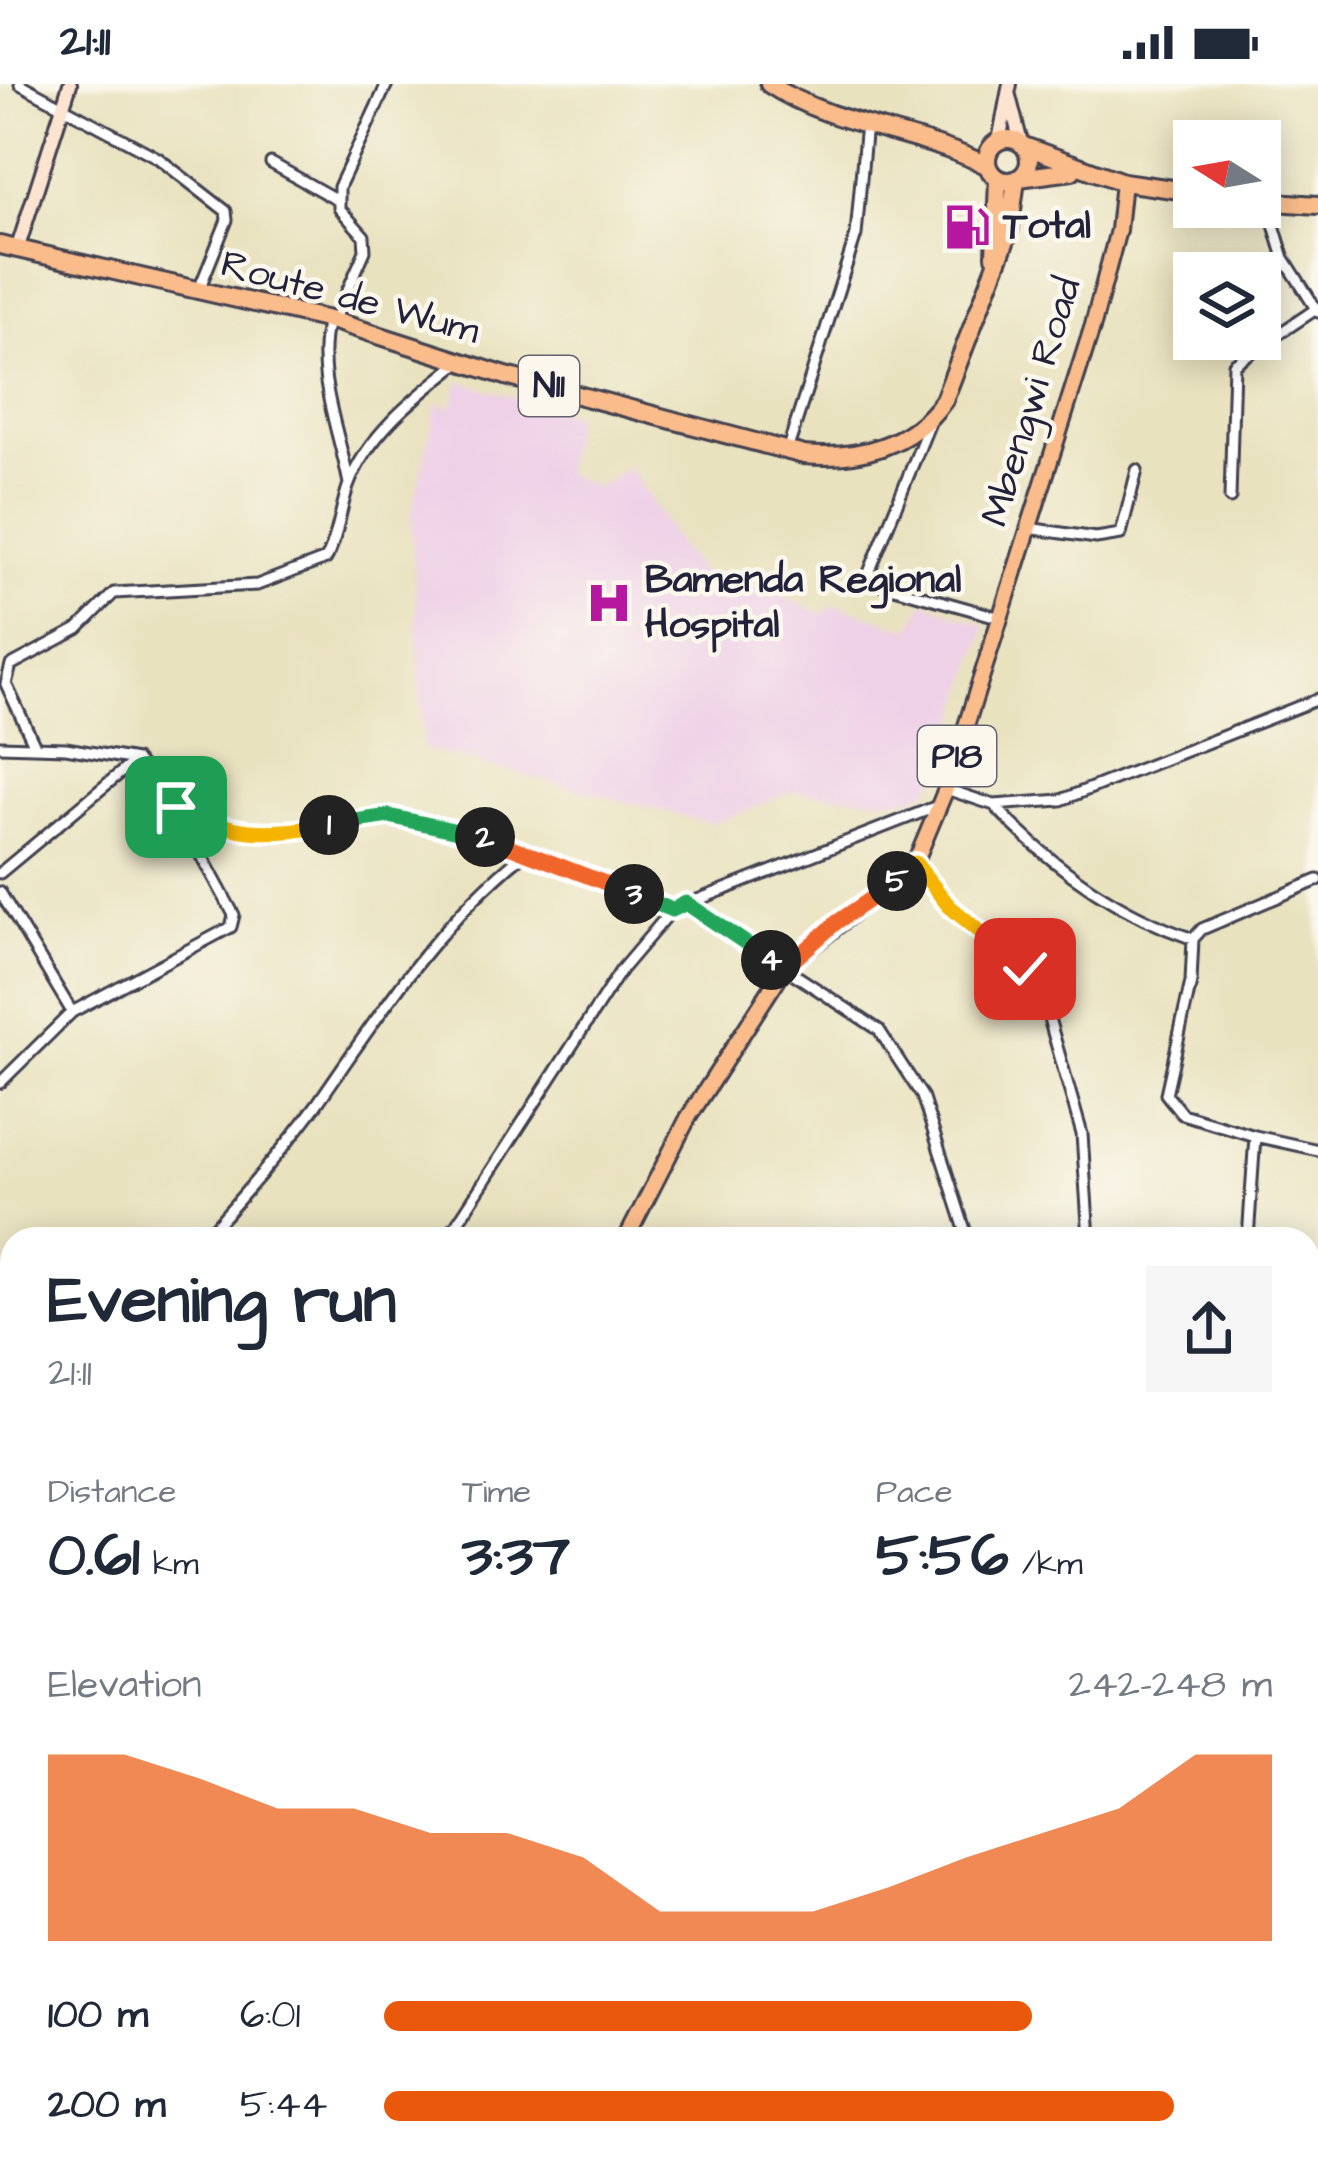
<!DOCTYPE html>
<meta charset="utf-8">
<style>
:root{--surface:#fff;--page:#f6f6f7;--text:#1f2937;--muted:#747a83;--accent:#ea580c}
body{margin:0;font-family:"Architects Daughter",sans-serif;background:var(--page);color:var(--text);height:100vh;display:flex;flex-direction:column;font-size:45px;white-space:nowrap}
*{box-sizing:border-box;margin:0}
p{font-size:39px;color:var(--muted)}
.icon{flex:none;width:66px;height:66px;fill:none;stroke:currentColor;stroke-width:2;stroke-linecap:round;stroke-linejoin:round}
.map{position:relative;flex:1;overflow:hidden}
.details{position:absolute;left:0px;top:1143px;width:1320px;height:951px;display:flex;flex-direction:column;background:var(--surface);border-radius:36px 36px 0 0;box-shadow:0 6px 30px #0003}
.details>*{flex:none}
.needle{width:78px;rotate:281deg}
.buttons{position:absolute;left:1173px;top:36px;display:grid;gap:24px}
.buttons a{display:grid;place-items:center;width:108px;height:108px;border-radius:0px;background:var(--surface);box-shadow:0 6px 30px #0003;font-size:60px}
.pin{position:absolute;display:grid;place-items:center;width:102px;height:102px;color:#fff;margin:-51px;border-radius:24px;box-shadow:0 6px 18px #0006}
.km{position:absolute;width:60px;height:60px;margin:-30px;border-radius:50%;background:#222;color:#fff;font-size:33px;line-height:60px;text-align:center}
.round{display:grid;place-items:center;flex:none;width:126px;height:126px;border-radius:0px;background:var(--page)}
.headline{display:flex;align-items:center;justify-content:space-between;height:204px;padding:0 48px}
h1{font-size:66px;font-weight:800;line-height:90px}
.metrics{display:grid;grid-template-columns:repeat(3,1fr);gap:18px;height:204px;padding:12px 48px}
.metrics div{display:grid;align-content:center}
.metrics b{font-size:60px;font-weight:800}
.metrics small{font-size:33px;font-weight:400}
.metrics p{font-size:33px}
.chart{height:336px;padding:24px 48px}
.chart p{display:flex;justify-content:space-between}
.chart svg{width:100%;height:216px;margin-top:12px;fill:var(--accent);opacity:.7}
ul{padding:0 48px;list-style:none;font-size:39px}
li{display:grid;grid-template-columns:192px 144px 1fr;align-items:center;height:90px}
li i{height:30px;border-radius:15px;background:var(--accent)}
.status{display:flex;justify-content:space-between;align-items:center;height:84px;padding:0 60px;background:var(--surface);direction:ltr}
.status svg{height:33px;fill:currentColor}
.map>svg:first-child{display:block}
.built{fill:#eed0e7}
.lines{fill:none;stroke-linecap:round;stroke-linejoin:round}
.street-casing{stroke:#403f4f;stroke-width:15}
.secondary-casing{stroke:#403f4f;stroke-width:18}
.primary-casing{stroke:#403f4f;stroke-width:20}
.highway-casing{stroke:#403f4f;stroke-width:22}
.street{stroke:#fff;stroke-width:9}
.secondary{stroke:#fde4d1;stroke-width:12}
.primary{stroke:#fabc8b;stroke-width:14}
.highway{stroke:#fabc8b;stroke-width:16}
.split-1-casing{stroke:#fff;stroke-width:24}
.split-2-casing{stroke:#fff;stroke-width:24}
.split-3-casing{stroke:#fff;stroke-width:24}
.split-4-casing{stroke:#fff;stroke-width:24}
.split-5-casing{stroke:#fff;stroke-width:24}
.split-6-casing{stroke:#fff;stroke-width:24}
.split-1{stroke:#f5b400;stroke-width:15}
.split-2{stroke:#22a559;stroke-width:15}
.split-3{stroke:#f0652b;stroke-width:15}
.split-4{stroke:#22a559;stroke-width:15}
.split-5{stroke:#f0652b;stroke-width:15}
.split-6{stroke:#f5b400;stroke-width:15}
.labels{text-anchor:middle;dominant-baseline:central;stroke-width:9;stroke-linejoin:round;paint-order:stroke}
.shield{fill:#fbf7ec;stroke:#636270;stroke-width:3}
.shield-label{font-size:36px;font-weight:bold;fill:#22223b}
.poi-label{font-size:39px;font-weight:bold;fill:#22223b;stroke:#fbf7ec;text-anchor:start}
.street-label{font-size:39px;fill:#22223b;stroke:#fbf7ec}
</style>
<div class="status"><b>21:11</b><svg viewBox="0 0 49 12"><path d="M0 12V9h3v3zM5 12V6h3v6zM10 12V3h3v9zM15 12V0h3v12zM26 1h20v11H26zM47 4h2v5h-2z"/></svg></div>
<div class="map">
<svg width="1318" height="2092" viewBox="0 0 1318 2092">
<rect width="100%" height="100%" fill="#fbf7ec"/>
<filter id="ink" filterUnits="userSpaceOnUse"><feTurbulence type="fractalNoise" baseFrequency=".00833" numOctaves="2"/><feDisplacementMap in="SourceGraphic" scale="24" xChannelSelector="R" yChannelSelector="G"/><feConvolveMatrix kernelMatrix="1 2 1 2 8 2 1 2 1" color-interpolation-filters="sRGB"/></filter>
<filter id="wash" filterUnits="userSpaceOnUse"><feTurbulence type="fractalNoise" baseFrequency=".004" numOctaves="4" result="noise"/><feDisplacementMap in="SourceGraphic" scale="48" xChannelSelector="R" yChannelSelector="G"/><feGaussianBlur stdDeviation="2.7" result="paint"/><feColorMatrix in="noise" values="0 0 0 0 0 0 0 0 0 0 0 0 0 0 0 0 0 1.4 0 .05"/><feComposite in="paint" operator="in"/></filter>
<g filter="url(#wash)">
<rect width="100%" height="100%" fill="#e9e2bf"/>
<!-- built -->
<path class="built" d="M459,297L574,331L563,388L597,403L630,383L680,464L718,507L736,491L822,530L833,520L910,545L924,518L986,541L943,682L929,706L912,714L884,715L793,707L714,740L423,665L411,431L437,319L452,323Z"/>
</g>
<g filter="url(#ink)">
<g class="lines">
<!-- street casing -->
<g class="street-casing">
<path id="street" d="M20,0L158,74L226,127L227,136L198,208
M271,79L337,116
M1267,118L1284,174L1318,228
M328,236C314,291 339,345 349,400
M334,237L365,167L364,152L339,124V103L387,0
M931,336L866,496L1001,534
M787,367L856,151L866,39
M1230,414L1234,280L1316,225
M1028,444L1096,454L1121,450L1137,386
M0,662L66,664L136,676L175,723L226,747L278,749L389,732L432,738L529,766L672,826
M35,662L6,600L11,581L78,545L114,509L257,501L326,475C338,453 340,426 348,403C367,350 417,312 460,278
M946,705L994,721L1061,716L1318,615
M994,721C1050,782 1114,828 1193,855L1202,845L1318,796
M915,779L933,806L1025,885L1042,910L1082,1050L1089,1155
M0,789L136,676
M0,808L72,928
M686,819L879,946L922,1012L968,1155
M1193,855L1191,898L1166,1010L1182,1030L1255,1052L1248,1155
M0,999L72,928L231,843L234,831L177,726
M1255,1052L1318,1066
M204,1155C244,1111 282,1068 317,1020C381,928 439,836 529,766
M447,1155L621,886L672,826L940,721
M0,1369L12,1346
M0,1460L12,1467
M0,1519L12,1494
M0,1665L12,1664
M1308,1681L1318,1685
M1308,1794L1318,1797
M1308,1867L1318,1870
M0,1894L12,1879
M1308,1944L1318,1947
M0,1953L12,1959
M216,2082L217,2092
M0,2090L142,2091L195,2082
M410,2092H435
M1212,2092L1216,2082"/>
</g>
<!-- secondary casing -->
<g class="secondary-casing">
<path id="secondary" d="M1009,12L1021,59
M999,57L1010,0
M18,163L70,0"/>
</g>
<!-- primary casing -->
<g class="primary-casing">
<path id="primary" d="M626,1155L688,1034L784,885L915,779L946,705L1093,241L1118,146L1123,98
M709,2082L712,2092"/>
</g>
<!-- highway casing -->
<g class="highway-casing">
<path id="highway" d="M769,0C834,43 918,47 988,82
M987 76a21 21 0 1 1 42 0a21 21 0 1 1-42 0Z
M1024,62L1123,98L1194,108
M1019,94L1072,87
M1260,117L1318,121
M0,161L334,237L506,292L804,371C857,376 911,363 944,316L1009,148L1016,96
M995,172L998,95"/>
</g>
<!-- street -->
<use href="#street" class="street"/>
<!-- secondary -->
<use href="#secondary" class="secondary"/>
<!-- primary -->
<use href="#primary" class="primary"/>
<!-- highway -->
<use href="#highway" class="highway"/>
</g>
</g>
<g class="lines" filter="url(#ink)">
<!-- split-1 casing -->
<g class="split-1-casing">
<path id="split-1" d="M176,723C234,751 264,753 329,741"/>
</g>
<!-- split-2 casing -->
<g class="split-2-casing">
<path id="split-2" d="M329,741L389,732L485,753"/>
</g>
<!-- split-3 casing -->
<g class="split-3-casing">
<path id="split-3" d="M485,753L634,810"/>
</g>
<!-- split-4 casing -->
<g class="split-4-casing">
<path id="split-4" d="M634,810L672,826L686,819L771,876"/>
</g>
<!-- split-5 casing -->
<g class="split-5-casing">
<path id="split-5" d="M771,876L784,885L837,838L897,797"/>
</g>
<!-- split-6 casing -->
<g class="split-6-casing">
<path id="split-6" d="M897,797L915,779L949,822L1025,885"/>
</g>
<!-- split-1 -->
<use href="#split-1" class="split-1"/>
<!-- split-2 -->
<use href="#split-2" class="split-2"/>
<!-- split-3 -->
<use href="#split-3" class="split-3"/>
<!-- split-4 -->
<use href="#split-4" class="split-4"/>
<!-- split-5 -->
<use href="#split-5" class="split-5"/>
<!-- split-6 -->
<use href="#split-6" class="split-6"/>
</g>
<!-- icons -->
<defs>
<g id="fuel-bare" transform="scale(3.6)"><path d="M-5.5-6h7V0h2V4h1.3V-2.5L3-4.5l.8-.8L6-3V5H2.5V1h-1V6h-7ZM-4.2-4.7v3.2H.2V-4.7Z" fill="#b5179e" stroke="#fbf7ec" stroke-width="2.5" paint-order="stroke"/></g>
<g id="hospital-bare" transform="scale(3.6)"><path d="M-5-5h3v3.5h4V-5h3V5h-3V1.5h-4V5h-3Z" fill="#b5179e" stroke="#fbf7ec" stroke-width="2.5" paint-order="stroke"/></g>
</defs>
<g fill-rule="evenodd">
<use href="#fuel-bare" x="967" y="143"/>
<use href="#hospital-bare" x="609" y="519"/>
</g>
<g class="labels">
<!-- shield labels -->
<g class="shield">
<rect x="519" y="272" width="60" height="60" rx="9"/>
<rect x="918" y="642" width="78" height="60" rx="9"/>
</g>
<g class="shield-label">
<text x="549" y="302">N11</text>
<text x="957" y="672">P18</text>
</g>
<!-- poi labels -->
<g class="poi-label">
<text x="1003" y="143">Total</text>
<text x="645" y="497">Bamenda Regional<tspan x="645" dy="45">Hospital</tspan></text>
</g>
<!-- street labels -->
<g class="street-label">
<text transform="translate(350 214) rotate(15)">Route de Wum</text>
<text transform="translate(1032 318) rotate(-73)">Mbengwi Road</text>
</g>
</g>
</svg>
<div class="buttons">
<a><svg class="needle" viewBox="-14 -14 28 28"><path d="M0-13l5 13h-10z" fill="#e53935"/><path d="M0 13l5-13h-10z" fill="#747a83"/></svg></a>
<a><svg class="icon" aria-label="layers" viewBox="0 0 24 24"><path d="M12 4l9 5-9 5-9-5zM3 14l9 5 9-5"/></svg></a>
</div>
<div class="pin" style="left:176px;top:723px;background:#1e9e55"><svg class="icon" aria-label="arrive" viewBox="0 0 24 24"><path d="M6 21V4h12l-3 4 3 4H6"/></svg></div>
<div class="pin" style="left:1025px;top:885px;background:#d93025"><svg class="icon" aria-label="check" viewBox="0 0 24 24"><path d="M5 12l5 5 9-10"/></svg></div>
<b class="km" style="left:329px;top:741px">1</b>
<b class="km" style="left:485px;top:753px">2</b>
<b class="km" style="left:634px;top:810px">3</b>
<b class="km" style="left:771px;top:876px">4</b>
<b class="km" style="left:897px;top:797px">5</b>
<section class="details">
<div class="headline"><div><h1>Evening run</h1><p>21:11</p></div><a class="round"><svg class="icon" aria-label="share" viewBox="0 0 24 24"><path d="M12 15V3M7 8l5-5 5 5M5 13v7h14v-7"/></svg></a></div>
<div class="metrics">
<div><p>Distance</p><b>0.61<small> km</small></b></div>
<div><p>Time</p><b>3:37</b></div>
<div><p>Pace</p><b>5:56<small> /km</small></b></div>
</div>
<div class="chart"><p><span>Elevation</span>242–248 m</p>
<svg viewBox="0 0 160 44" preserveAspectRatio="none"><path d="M0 44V6L10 6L20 11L30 17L40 17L50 22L60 22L70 27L80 38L90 38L100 38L110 33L120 27L130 22L140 17L150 6L160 6V44z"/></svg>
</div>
<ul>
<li><b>100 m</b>6:01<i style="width:73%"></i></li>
<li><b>200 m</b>5:44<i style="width:89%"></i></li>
</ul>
</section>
</div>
